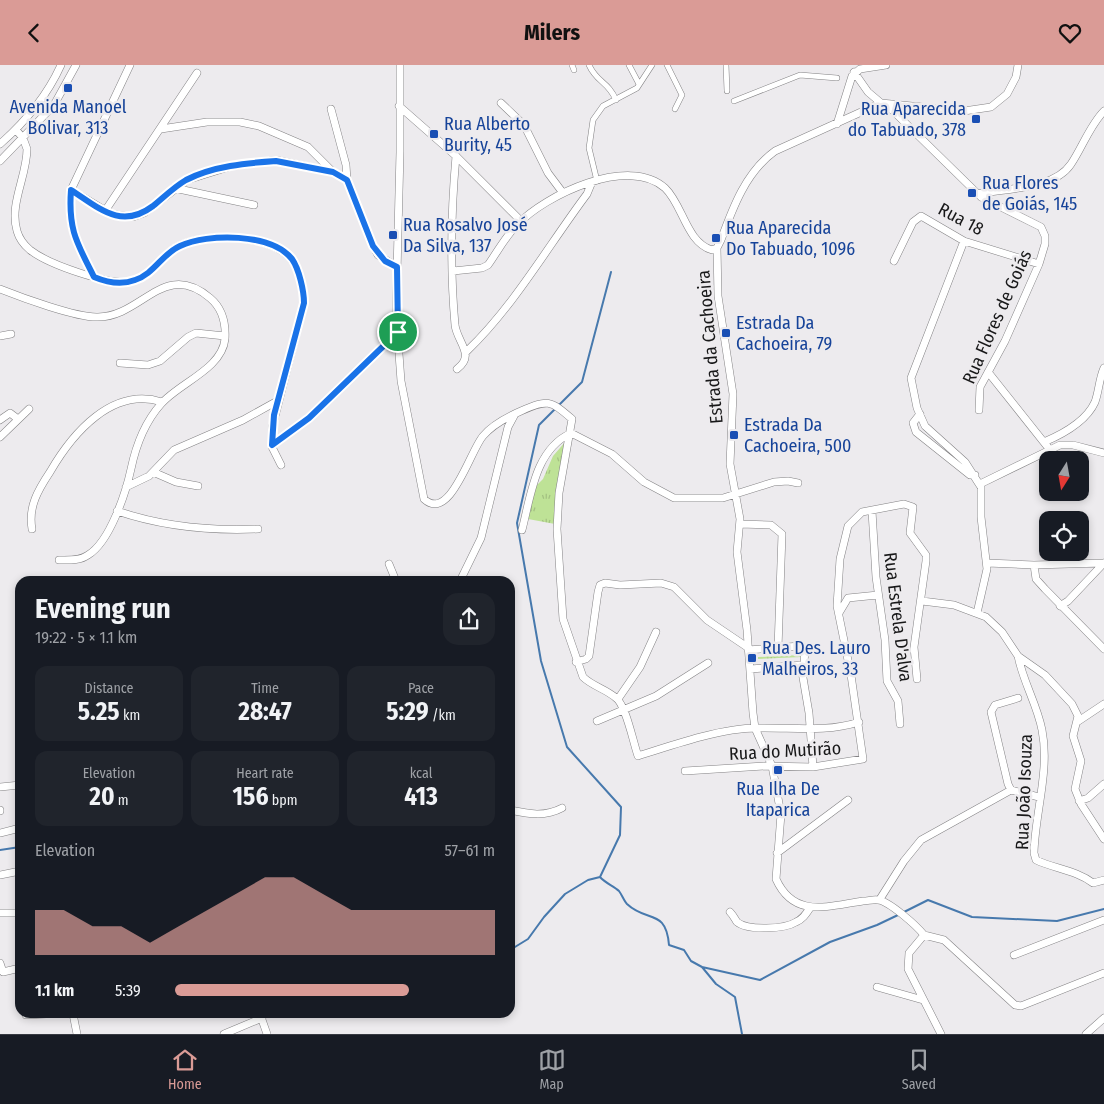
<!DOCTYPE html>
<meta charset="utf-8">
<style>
:root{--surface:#171b24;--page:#20242c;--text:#f1f3f6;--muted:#9ea1a6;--line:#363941;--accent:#da9b96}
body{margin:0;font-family:"Fira Sans Condensed",sans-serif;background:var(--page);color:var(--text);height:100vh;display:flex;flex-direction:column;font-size:19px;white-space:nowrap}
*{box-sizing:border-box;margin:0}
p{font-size:16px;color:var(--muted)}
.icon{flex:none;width:28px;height:28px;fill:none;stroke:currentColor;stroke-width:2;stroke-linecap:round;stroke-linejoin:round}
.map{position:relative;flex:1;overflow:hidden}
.details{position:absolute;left:15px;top:511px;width:500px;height:442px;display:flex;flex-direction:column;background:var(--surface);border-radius:15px;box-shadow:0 2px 8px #0003}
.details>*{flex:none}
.needle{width:32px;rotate:191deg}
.tools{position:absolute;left:1039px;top:386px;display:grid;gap:10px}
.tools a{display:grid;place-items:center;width:50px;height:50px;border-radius:10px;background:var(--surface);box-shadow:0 2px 8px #0003;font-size:25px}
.pin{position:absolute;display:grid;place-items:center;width:42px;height:42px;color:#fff;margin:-21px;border:2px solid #fff;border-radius:50%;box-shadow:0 1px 5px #0007}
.round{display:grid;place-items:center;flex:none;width:52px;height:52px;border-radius:15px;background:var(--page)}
.headline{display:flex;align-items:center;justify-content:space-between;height:85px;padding:0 20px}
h1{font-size:28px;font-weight:700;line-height:38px}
.figures{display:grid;grid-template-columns:repeat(3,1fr);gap:8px;height:85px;padding:5px 20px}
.figures div{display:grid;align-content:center;border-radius:12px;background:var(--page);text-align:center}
.figures b{font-size:25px;font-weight:700}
.figures small{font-size:14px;font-weight:400}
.figures p{font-size:14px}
.chart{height:140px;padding:10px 20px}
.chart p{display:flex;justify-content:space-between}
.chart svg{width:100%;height:90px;margin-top:5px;fill:var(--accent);opacity:.7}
ul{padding:0 20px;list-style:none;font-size:16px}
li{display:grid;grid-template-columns:80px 60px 1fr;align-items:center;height:38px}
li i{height:12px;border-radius:6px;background:var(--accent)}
header{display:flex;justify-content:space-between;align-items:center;height:65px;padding:0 20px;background:var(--accent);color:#111;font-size:22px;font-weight:700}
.menu{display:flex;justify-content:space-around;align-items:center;height:70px;border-top:1px solid var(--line);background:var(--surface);font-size:14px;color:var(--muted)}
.menu a{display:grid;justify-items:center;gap:2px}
.menu .active{color:var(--accent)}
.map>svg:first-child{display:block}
.park{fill:url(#park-tufts)}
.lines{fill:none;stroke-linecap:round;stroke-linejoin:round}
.stream{stroke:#4779ad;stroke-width:2}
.pedestrian-casing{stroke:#838284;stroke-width:6}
.minor-casing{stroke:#838284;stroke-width:8}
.pedestrian{stroke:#fff;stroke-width:5}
.minor{stroke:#fff;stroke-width:7}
.route-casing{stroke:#fff;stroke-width:10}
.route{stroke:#1a73e8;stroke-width:6}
.transit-dot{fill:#1a4fb4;stroke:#edebee;stroke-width:2}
.labels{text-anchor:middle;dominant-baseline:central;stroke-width:5;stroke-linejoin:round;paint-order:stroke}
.transit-label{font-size:18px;fill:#164399;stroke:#edebee;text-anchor:start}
.street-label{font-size:18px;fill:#181819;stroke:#edebee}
</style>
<header><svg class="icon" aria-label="back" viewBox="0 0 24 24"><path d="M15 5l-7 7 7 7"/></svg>Milers<svg class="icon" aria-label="heart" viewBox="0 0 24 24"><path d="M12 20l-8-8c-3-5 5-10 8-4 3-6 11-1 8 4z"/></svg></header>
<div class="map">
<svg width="1104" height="969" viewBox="0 0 1104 969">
<defs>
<pattern id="park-tufts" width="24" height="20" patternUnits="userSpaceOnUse" patternTransform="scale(1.25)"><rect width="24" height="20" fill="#bee296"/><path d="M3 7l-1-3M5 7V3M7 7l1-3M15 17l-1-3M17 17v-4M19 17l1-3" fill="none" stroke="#a3c181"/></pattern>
</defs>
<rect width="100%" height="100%" fill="#edebee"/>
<!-- park -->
<path class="park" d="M566,376L554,446L555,459L528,454L535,422L543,414L553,391Z
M801,590V592L757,594L758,592Z"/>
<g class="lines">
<!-- stream -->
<path class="stream" d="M0,785L20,782
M600,812L620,770L621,742L567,682L541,596L517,458L539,360L582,317L611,207
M902,848L928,835L972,852L1057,856L1104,844
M510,885L528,874L544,852L565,829L588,815L600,812C605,818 614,821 619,826C622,830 624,836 627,839C647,858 666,843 669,880L684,885L691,896L702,902L716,919L735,932L742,969
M702,902L760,915L830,877L877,860L898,850"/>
<!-- pedestrian casing -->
<g class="pedestrian-casing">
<path id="pedestrian" d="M572,0L574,5
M589,0C597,18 608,16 616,35
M629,0L639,19
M667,0L682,30L675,44
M726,0L727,26
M734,36L800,10L837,13
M597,116L589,83L593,55L603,41L637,23L652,0"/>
</g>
<!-- minor casing -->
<g class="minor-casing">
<path id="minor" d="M400,0V87L396,248L401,316L424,434C450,458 470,386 483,371C493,359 507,352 521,346C548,334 550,335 572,354L559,428L557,464L563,554L583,612C592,621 606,624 616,633C626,640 633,677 638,691C672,680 721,663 757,663C791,662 825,668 859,657
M854,7L868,27L881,38
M501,38L524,60L548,108L563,128
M886,39L981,132L1041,162L1045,171V179L1039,199L1005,276L980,322L979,345
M399,41L456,91L521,156
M331,44L346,100L347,115
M837,59L852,11L860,4L886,0
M161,64L207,57H240L259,61L308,82L333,107L347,115L373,181L378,190L397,202
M16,65L23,73L27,84C27,111 9,139 17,166C19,173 24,180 30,185C48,199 111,222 133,216C152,211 161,191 177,182C204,167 271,168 292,195C299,205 304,226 304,238L272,363V382L281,400
M0,79C25,57 47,31 61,0
M456,91C451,146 450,204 455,260C457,277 476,290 457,304
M0,96L54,40L76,0
M174,123L254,140
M71,125L111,149L133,152L144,148L187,115L232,101L276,95L333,107
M977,129C1005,123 1054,125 1071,99C1082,83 1090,60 1104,46
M105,146L197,8
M964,176L911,313L917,343L925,361L965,397L981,422V452L987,504L977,548
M717,183L718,231L733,329L730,399L740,454L737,487L747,565L753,648L755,663L772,701L781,749L776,814C794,854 828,841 863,836C868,836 874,834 878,835C889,836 917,861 924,870
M894,196L913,157L921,151L964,176L1039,199
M453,206L482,203L488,200C498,186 505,172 517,160C545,130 629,90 665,123C683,140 686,177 712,185L717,183L721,175C733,142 746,107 775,86L881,38L964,46L991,42L1007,29L1016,12L1018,0
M94,212C77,179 67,163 71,125L130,0
M0,224C20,232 77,253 98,252C142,252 164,194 210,233C222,243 226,258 225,274C222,304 179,318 161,339C145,357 136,380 131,404C126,427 110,477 88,490C80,496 68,495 59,495
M0,271L11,269
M467,286C514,241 548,181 587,129L592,117
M120,298L148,300L160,296L188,272L196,268L225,271
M988,307L1058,395
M920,349L913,358L916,367L970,410H975
M0,355L10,348L18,354
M0,372L29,344
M1044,377C1063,369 1086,357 1095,337C1099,326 1099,314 1104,303
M272,380L309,353L398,267
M153,407L176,417L198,421
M980,419L1060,380H1073L1104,388
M126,422L149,411L174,385L243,355L279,335
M117,446C161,461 212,466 258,464
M872,446L876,512L885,575L887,616L898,636L900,659
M740,459L771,460L782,469L778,583
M32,464C28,442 38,425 50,407C72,369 112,321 162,337
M522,465C531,430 535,385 571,368L612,389L644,417L674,433H723L774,417L788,416L798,418
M987,498L1034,500L1103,498
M389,499L396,516
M1034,500L1036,514L1045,524L1104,584
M460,516L481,473L508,362L515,349
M922,536L954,540L986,552L1002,567L1018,591L1045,610L1072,639L1078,651L1073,671L1081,696L1075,724L1081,739L1104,774
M1060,541L1068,536L1104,498
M839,548L848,533L878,530
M748,585L800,581L805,583L804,600L750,604
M1018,591C1023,617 1037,639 1042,665C1050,705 1035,748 1034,788L1036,795C1055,804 1076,805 1093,818L1104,815
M576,597L586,594L589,591L598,527L600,520L605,518L620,520L661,518L674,522L707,555L747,582
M801,601L809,648L813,702
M1018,633L995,640L991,647L1008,719L1011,725L1039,732
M618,634L640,602L656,567
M597,656L656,631L708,598
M1077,657L1104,639
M685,706L764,701L813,702L863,694L851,610L837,541L840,494L848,461L862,447L904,439L913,442L910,468L926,490V496L914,582L917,614
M0,722L20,720
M1079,736L1088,733L1104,719
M0,745V746
M510,745C529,749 545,752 562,743
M0,768L20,763
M777,788L848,735
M0,810L20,806
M880,834L904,796L921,775L1011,725
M730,847C733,850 735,854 737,857C748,866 785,864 796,857C803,854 806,849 810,843
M0,848H20
M924,870L944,875L1015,940L1021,941L1104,908
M924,870L909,888L908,904L941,969
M1014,890L1104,855
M0,898L3,907L20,903
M877,922L923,935
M73,949L77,969
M260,949L267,969
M26,950L46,949
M224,969L262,953
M1086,969L1104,953"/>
</g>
<!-- pedestrian -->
<use href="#pedestrian" class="pedestrian"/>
<!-- minor -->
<use href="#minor" class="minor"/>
</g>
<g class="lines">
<!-- route casing -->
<g class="route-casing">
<path id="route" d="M276,96L333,107L347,115L373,181L385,196L397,202L398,267L309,353L272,380L274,350L304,238C304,226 299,204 292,194C271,168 208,168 180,181C162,189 154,209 135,215C122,220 106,217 94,212C77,178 68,165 71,125C99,143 121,165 153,141C164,132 174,122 186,115C213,101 247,98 276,96Z"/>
</g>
<!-- route -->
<use href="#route" class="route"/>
</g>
<!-- markers -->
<g class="transit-dot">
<rect x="63" y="18" width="10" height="10" rx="2.5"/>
<rect x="971" y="49" width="10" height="10" rx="2.5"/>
<rect x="429" y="64" width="10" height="10" rx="2.5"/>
<rect x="967" y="123" width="10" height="10" rx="2.5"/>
<rect x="388" y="165" width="10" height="10" rx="2.5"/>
<rect x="711" y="168" width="10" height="10" rx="2.5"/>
<rect x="721" y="263" width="10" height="10" rx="2.5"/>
<rect x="729" y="365" width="10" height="10" rx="2.5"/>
<rect x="747" y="588" width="10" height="10" rx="2.5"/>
<rect x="773" y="700" width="10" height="10" rx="2.5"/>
</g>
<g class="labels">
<!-- transit labels -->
<g class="transit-label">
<text x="68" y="42" text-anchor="middle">Avenida Manoel<tspan x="68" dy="21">Bolivar, 313</tspan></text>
<text x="966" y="44" text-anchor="end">Rua Aparecida<tspan x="966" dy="21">do Tabuado, 378</tspan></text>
<text x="444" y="59">Rua Alberto<tspan x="444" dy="21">Burity, 45</tspan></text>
<text x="982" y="118">Rua Flores<tspan x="982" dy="21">de Goiás, 145</tspan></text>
<text x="403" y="160">Rua Rosalvo José<tspan x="403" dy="21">Da Silva, 137</tspan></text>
<text x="726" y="163">Rua Aparecida<tspan x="726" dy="21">Do Tabuado, 1096</tspan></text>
<text x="736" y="258">Estrada Da<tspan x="736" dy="21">Cachoeira, 79</tspan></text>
<text x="744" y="360">Estrada Da<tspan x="744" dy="21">Cachoeira, 500</tspan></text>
<text x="762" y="583">Rua Des. Lauro<tspan x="762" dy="21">Malheiros, 33</tspan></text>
<text x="778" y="724" text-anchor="middle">Rua Ilha De<tspan x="778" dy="21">Itaparica</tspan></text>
</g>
<!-- street labels -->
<g class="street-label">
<text transform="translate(961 154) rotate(28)">Rua 18</text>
<text transform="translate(997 252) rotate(-66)">Rua Flores de Goiás</text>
<text transform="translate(710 282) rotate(-95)">Estrada da Cachoeira</text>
<text transform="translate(898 552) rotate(83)">Rua Estrela D'alva</text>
<text transform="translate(785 686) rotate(-3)">Rua do Mutirão</text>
<text transform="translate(1024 727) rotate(-88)">Rua João Isouza</text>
</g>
</g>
</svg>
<div class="tools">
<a><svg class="needle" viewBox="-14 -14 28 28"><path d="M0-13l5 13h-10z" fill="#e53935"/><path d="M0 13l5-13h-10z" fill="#9ea1a6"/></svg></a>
<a><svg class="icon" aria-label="locate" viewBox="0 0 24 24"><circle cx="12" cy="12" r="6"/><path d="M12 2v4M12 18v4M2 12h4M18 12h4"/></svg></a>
</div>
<div class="pin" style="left:398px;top:267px;background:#1e9e55"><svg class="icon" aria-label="arrive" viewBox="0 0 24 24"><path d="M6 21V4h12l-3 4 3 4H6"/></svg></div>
<section class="details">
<div class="headline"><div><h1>Evening run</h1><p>19:22 · 5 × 1.1 km</p></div><a class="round"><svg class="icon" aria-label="share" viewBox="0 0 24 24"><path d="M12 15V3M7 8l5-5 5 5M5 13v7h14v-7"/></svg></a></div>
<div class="figures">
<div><p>Distance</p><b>5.25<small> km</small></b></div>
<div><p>Time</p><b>28:47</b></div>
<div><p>Pace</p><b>5:29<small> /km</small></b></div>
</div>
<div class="figures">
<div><p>Elevation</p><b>20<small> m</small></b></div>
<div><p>Heart rate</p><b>156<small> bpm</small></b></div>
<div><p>kcal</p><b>413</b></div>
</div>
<div class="chart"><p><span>Elevation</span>57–61 m</p>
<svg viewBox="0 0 160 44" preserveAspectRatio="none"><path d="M0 44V22L10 22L20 30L30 30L40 38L50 30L60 22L70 14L80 6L90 6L100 14L110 22L120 22L130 22L140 22L150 22L160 22V44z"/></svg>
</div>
<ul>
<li><b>1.1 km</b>5:39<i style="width:73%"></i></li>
</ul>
</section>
</div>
<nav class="menu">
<a class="active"><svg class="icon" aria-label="home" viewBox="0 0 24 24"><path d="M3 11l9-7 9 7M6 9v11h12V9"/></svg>Home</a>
<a><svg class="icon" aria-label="map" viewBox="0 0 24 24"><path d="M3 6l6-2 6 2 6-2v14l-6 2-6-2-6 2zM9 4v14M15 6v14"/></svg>Map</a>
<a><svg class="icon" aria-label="saved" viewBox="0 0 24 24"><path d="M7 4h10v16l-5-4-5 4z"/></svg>Saved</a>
</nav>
